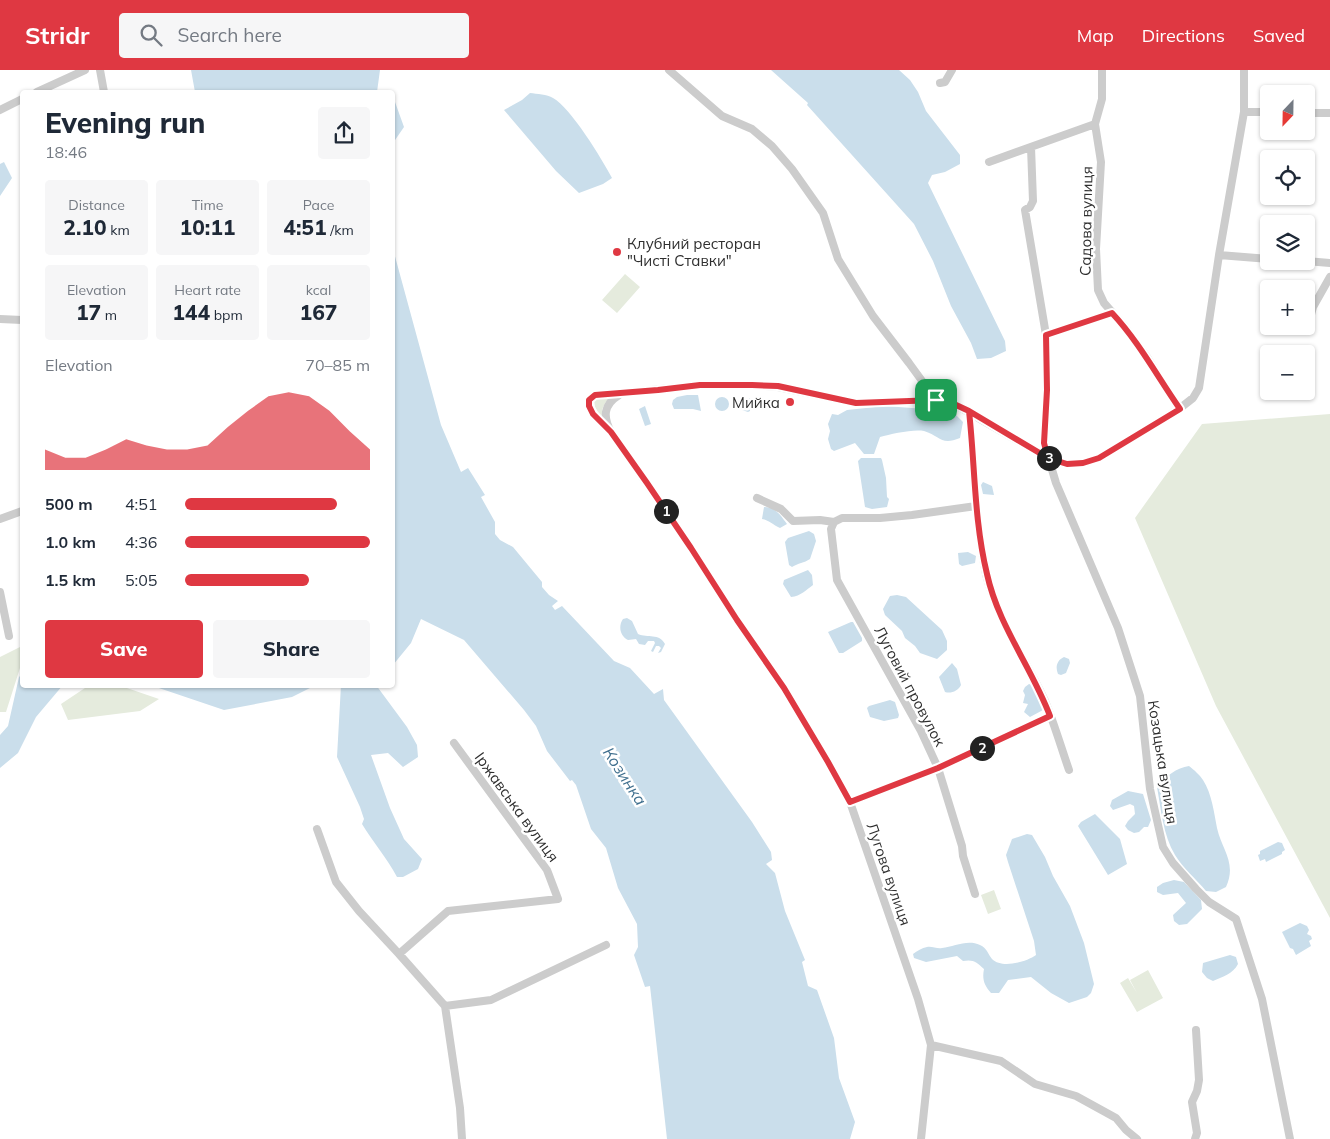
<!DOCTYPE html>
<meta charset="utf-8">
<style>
:root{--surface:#fff;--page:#f6f6f7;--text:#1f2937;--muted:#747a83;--accent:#df3842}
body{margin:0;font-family:Mulish,sans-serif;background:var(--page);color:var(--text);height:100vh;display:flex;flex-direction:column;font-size:19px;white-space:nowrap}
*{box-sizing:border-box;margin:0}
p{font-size:16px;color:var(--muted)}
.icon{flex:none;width:28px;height:28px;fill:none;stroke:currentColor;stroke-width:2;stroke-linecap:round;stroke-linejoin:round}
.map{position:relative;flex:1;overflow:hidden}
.panel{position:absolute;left:20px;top:20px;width:375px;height:598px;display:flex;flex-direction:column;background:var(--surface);border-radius:5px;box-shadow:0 1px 4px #0004}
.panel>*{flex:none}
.needle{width:32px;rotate:202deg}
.controls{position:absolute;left:1260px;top:15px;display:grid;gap:10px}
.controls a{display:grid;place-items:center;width:55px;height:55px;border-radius:5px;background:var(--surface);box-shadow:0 1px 4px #0004;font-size:25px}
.pin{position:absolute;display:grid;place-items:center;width:42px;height:42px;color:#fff;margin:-21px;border-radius:10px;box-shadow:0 2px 8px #0006}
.km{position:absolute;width:25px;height:25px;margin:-12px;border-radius:50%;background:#222;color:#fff;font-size:14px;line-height:25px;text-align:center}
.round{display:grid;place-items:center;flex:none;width:52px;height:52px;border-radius:5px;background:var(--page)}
.head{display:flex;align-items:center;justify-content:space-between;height:85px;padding:0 25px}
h1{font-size:28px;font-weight:800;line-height:38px}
.figures{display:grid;grid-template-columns:repeat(3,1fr);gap:8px;height:85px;padding:5px 25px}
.figures div{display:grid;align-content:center;border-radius:5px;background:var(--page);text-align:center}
.figures b{font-size:21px;font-weight:800}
.figures small{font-size:14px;font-weight:400}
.figures p{font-size:14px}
.chart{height:140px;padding:10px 25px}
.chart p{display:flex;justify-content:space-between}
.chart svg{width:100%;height:90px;margin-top:5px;fill:var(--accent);opacity:.7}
.action{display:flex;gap:10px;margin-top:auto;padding:10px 25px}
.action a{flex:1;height:58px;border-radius:5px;background:var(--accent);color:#fff;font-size:20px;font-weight:800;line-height:58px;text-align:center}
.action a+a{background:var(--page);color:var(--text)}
ul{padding:0 25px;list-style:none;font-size:16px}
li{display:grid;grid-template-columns:80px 60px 1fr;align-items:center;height:38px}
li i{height:12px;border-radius:6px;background:var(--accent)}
header{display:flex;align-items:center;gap:30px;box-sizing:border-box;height:70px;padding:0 25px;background:var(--accent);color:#fff}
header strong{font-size:24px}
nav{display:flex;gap:28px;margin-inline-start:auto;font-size:18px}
.search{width:350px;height:45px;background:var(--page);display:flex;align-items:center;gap:12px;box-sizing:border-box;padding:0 18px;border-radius:5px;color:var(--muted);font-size:19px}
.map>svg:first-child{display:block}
.green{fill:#e5ebdd}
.water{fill:#cadeeb}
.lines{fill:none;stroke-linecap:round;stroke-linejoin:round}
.minor{stroke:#ccc;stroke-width:8}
.route-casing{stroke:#fff;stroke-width:10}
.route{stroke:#df3842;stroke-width:6}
.poi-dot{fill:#df3842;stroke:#fff;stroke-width:2}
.labels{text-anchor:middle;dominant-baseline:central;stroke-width:5;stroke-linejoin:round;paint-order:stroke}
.street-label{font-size:15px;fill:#2f2f2f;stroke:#fff}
.poi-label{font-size:15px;fill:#2f2f2f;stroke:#fff;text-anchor:start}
.water-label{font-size:16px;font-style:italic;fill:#3f6f8e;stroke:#fff}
</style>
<header>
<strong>Stridr</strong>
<div class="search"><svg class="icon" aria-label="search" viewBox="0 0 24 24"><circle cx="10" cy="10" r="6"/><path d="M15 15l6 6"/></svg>Search here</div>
<nav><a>Map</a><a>Directions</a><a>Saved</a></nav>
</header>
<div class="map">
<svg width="1330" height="1069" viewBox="0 0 1330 1069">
<rect width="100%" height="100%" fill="#fff"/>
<!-- green -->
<path class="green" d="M625,204L640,217L617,243L602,230Z
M613,326C604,332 601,338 602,349L595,337L594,329Z
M1330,344V848L1216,636L1135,448L1202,354Z
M22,576V596L20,598L6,642H0V587Z
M121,616L159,629L140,641L68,650L61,634L85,618Z
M994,820L1001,839L988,844L981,825Z
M1148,900L1163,928L1137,942L1120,913L1128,908L1137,923L1130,910Z"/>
<!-- water -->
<path class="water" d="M191,0H380L377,22H195Z
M771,0H899L910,10L918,22L926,41L960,85V94L945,102L932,105L928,113L1005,271L1006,281L991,288L977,289L971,273L951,236L933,191L914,154L807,35L808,33Z
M530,23C537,24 547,24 553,28C571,38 602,89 612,108L603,114L579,123L556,101L504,40L522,30Z
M393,32H395L404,57L393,73Z
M4,92L12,108L0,126V94Z
M393,179L441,355L461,402L468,398L485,425L481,427L495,452V464L500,470L513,477L542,512V517L549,525L558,531L552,536L555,540L562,536L614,591L630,598L654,624L663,619L664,630L752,752L771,782L772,790L766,794L775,803L785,841L805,890L802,892L808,916L817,920L834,968L839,1008L855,1052L850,1069H667L650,916L645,917L634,885L638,877L637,854L618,818L606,778L591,759L576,715L572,710L570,711L547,681L536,656L524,640L464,570L421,549L411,573L393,595Z
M687,325H698L701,341L693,339H674L672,334L673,330L677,327Z
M715 334a7 7 0 1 1 14 0a7 7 0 1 1-14 0Z
M743,328H751L750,341L748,342L742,340Z
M645,336L651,354L645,356L639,339Z
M885,336L952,341L963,352L960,368C941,376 940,366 924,361C913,359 891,364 880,367L874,384H864L855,373L834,381L831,379L828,369L830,361L828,354L832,344L838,345L847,340Z
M861,388H881L882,390L886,408L887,427L889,429L887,437L872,439L865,437L858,391Z
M983,412L992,416L994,425L983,424L981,415Z
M764,437C776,437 781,446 787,454L780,458C773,455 769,450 762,449Z
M809,461L814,464L816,471L810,489C804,493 798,493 792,497L789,495L785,472L788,468Z
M968,482L976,486L975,493L962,496L959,494L958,483Z
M808,500L812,505L813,515C806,520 801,526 791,527L783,514L784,510Z
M897,525L906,527L942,560L947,571V580L937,589L920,583L915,576L905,568L902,561L885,545L883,539L890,526Z
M627,548L632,551L638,564C648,568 659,563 665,574L661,582L658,583L661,578L659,576H656L653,582L651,581L655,573L654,571H648L645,575L639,574L636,569L628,570C620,566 618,556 623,549Z
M851,552H853L862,568V571L843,583H839L828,562Z
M1064,587L1069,589L1070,593L1066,603L1061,605L1058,604C1055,597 1057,590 1064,587Z
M952,593L957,599L961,615C958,621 951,624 945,622L939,607Z
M22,604V615H63L36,647L18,683L0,698V665L8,656L19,607Z
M1029,614L1032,615L1044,637L1043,640L1030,647L1024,642L1028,634L1023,633L1025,625L1023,621L1025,617Z
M150,615H316L292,627L224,640Z
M341,615H376L407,657L417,675L418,687L403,697L388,683L371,685L390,738L404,769L422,789L418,799L403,807H397C387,788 373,772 362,754L364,749L360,737L337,687Z
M890,630L895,632L899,645L898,648L884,651L870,647L867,638L869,636Z
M1189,696C1194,700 1200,705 1203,710C1212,724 1214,743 1217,758C1222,780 1237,793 1226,817L1216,822L1206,821C1196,809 1183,798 1175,785C1163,765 1161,739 1157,717C1165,706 1177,698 1189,696Z
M1128,721L1143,724L1151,750L1148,757H1144L1139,762L1134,763L1128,760L1125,756L1128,751L1135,744L1134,736L1130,734L1113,740L1110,736L1112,730Z
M1095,744L1120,769L1127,794L1108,805L1078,756L1081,752Z
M1027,764L1032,765L1045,787L1053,806L1070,836L1084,873L1094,914L1091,923L1087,927L1069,933L1051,923L1031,907L1008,910L999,923H991C984,915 982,909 984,899C977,892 973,889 963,891L957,886L926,892L914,888L913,884C917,881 922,878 927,877C932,876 937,879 942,878C954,877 967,869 980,875C987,878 988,884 992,889C1002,899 1026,892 1036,885L1034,871L1008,792L1006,785L1012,769Z
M1278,772L1282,773L1285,780L1282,782V784L1266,792L1265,789L1260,791L1258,785L1260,784V781Z
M1174,810L1184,812L1201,830L1202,839L1187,854L1179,855L1174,851L1173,845L1186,833L1178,823L1163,825L1157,822V817L1163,813Z
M1300,853L1307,856L1309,860L1307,864L1311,866L1312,869L1309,871L1311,876L1296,885L1293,879L1290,878L1282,862Z
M1230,885L1236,887L1238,894C1233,904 1222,907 1213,911L1207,908L1202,902L1203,893Z"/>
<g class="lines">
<!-- minor -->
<path class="minor" d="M100,0L104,22
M669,0L722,46L752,59L772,76L792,99L823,143L838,189L873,246L909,293L936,330
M1102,0V29L1095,54L1101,92L1096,179L1098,220L1104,233L1125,257L1147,287L1179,339
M940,13L945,12L952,0
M37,22L85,0
M0,40L22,29
M1244,42H1269
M1306,43H1330
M1031,77L1033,131L1030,137L1025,140L1046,265L1047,320L1044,373L1056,413L1118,558L1140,626L1150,719L1163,777L1173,793L1196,819L1209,832L1236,849L1262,929L1290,1069
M989,92L1095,54
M1219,185L1269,189
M1306,191L1330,193
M0,249L22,250
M1308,256L1313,237L1330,207
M1046,265L1112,243
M619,325C603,335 603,347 611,362L691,478L737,550L784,618L828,692L850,732L918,929L931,975L921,1069
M969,341C975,395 975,450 986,504C997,550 1026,589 1045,631C1054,653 1061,677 1069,700
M611,362L593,344L588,332L593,326L700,315H752L778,317L856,333L936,330L954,334L1048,388L1067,394L1083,393L1099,388L1179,339L1193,328L1199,318L1219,185L1244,42V0
M757,428L781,439L793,451L820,450L834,452
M0,449L22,441
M0,522L9,566
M454,673L547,800L558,829L448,841L399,884L445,936L460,1038L462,1069
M850,732L938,698L1050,646
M317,759L336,812L359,841L399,884
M975,824L963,786L962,776L938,698L921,661L837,510L831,459L834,452L842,448H880L912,445L976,436
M445,936L491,930L606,875
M931,975L1001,991L1035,1014L1076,1026L1116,1048L1126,1060L1137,1069
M1195,1069L1197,1063L1192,1032L1197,1021L1199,1010L1196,960"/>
</g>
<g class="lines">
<!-- route casing -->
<g class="route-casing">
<path id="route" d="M936,330L856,333L778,316L752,315H700L658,320L595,325L589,330V336L593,344L611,362L647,413L691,478L737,550L784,618L828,692L850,732L938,698L1050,646C1032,598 998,555 987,504C974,451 975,395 969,341L1048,388L1067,394L1083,393L1099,388L1180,339C1157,306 1139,272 1112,243L1046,265L1047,320L1044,373L1048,388L969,341L954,334L936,330"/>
</g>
<!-- route -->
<use href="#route" class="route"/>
</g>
<!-- markers -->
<g class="poi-dot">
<circle cx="617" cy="182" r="5"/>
<circle cx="790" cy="332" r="5"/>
</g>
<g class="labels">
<!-- street labels -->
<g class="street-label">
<text transform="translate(1086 151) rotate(-89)">Садова вулиця</text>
<text transform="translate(910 616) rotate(62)">Луговий провулок</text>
<text transform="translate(1163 692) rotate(81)">Козацька вулиця</text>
<text transform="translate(517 737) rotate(54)">Іржавська вулиця</text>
<text transform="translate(889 804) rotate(71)">Лугова вулиця</text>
</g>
<!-- poi labels -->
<g class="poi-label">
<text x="627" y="173">Клубний ресторан<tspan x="627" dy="17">"Чисті Ставки"</tspan></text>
<text x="780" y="332" text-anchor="end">Мийка</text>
</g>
<!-- water labels -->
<g class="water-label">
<text transform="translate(625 706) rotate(57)">Козинка</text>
</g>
</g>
</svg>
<div class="controls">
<a><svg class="needle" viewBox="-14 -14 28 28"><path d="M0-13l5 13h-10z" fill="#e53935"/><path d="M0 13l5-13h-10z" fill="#747a83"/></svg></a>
<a><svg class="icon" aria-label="locate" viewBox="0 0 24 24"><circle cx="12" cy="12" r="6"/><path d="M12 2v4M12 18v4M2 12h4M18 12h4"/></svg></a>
<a><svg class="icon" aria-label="layers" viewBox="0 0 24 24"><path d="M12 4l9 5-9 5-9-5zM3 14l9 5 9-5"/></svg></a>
<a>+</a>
<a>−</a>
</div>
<div class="pin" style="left:936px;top:330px;background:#1e9e55"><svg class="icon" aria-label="arrive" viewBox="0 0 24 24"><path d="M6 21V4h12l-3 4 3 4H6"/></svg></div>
<b class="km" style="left:666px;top:441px">1</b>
<b class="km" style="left:982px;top:678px">2</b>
<b class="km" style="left:1049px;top:388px">3</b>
<section class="panel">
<div class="head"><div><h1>Evening run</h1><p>18:46</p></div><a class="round"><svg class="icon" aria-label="share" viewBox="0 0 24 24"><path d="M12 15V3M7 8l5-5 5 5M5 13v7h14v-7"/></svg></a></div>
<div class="figures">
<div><p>Distance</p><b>2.10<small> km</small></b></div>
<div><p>Time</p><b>10:11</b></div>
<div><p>Pace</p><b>4:51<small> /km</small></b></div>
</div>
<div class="figures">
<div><p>Elevation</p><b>17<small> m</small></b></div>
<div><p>Heart rate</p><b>144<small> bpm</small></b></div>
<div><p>kcal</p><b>167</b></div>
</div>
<div class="chart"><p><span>Elevation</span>70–85 m</p>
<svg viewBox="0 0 160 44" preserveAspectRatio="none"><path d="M0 44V34L10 38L20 38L30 34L40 29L50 32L60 34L70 34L80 32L90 23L100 15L110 8L120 6L130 8L140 15L150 25L160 34V44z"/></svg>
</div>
<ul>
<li><b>500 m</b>4:51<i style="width:82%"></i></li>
<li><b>1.0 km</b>4:36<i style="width:100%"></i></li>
<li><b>1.5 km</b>5:05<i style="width:67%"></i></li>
</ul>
<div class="action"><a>Save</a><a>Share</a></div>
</section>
</div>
